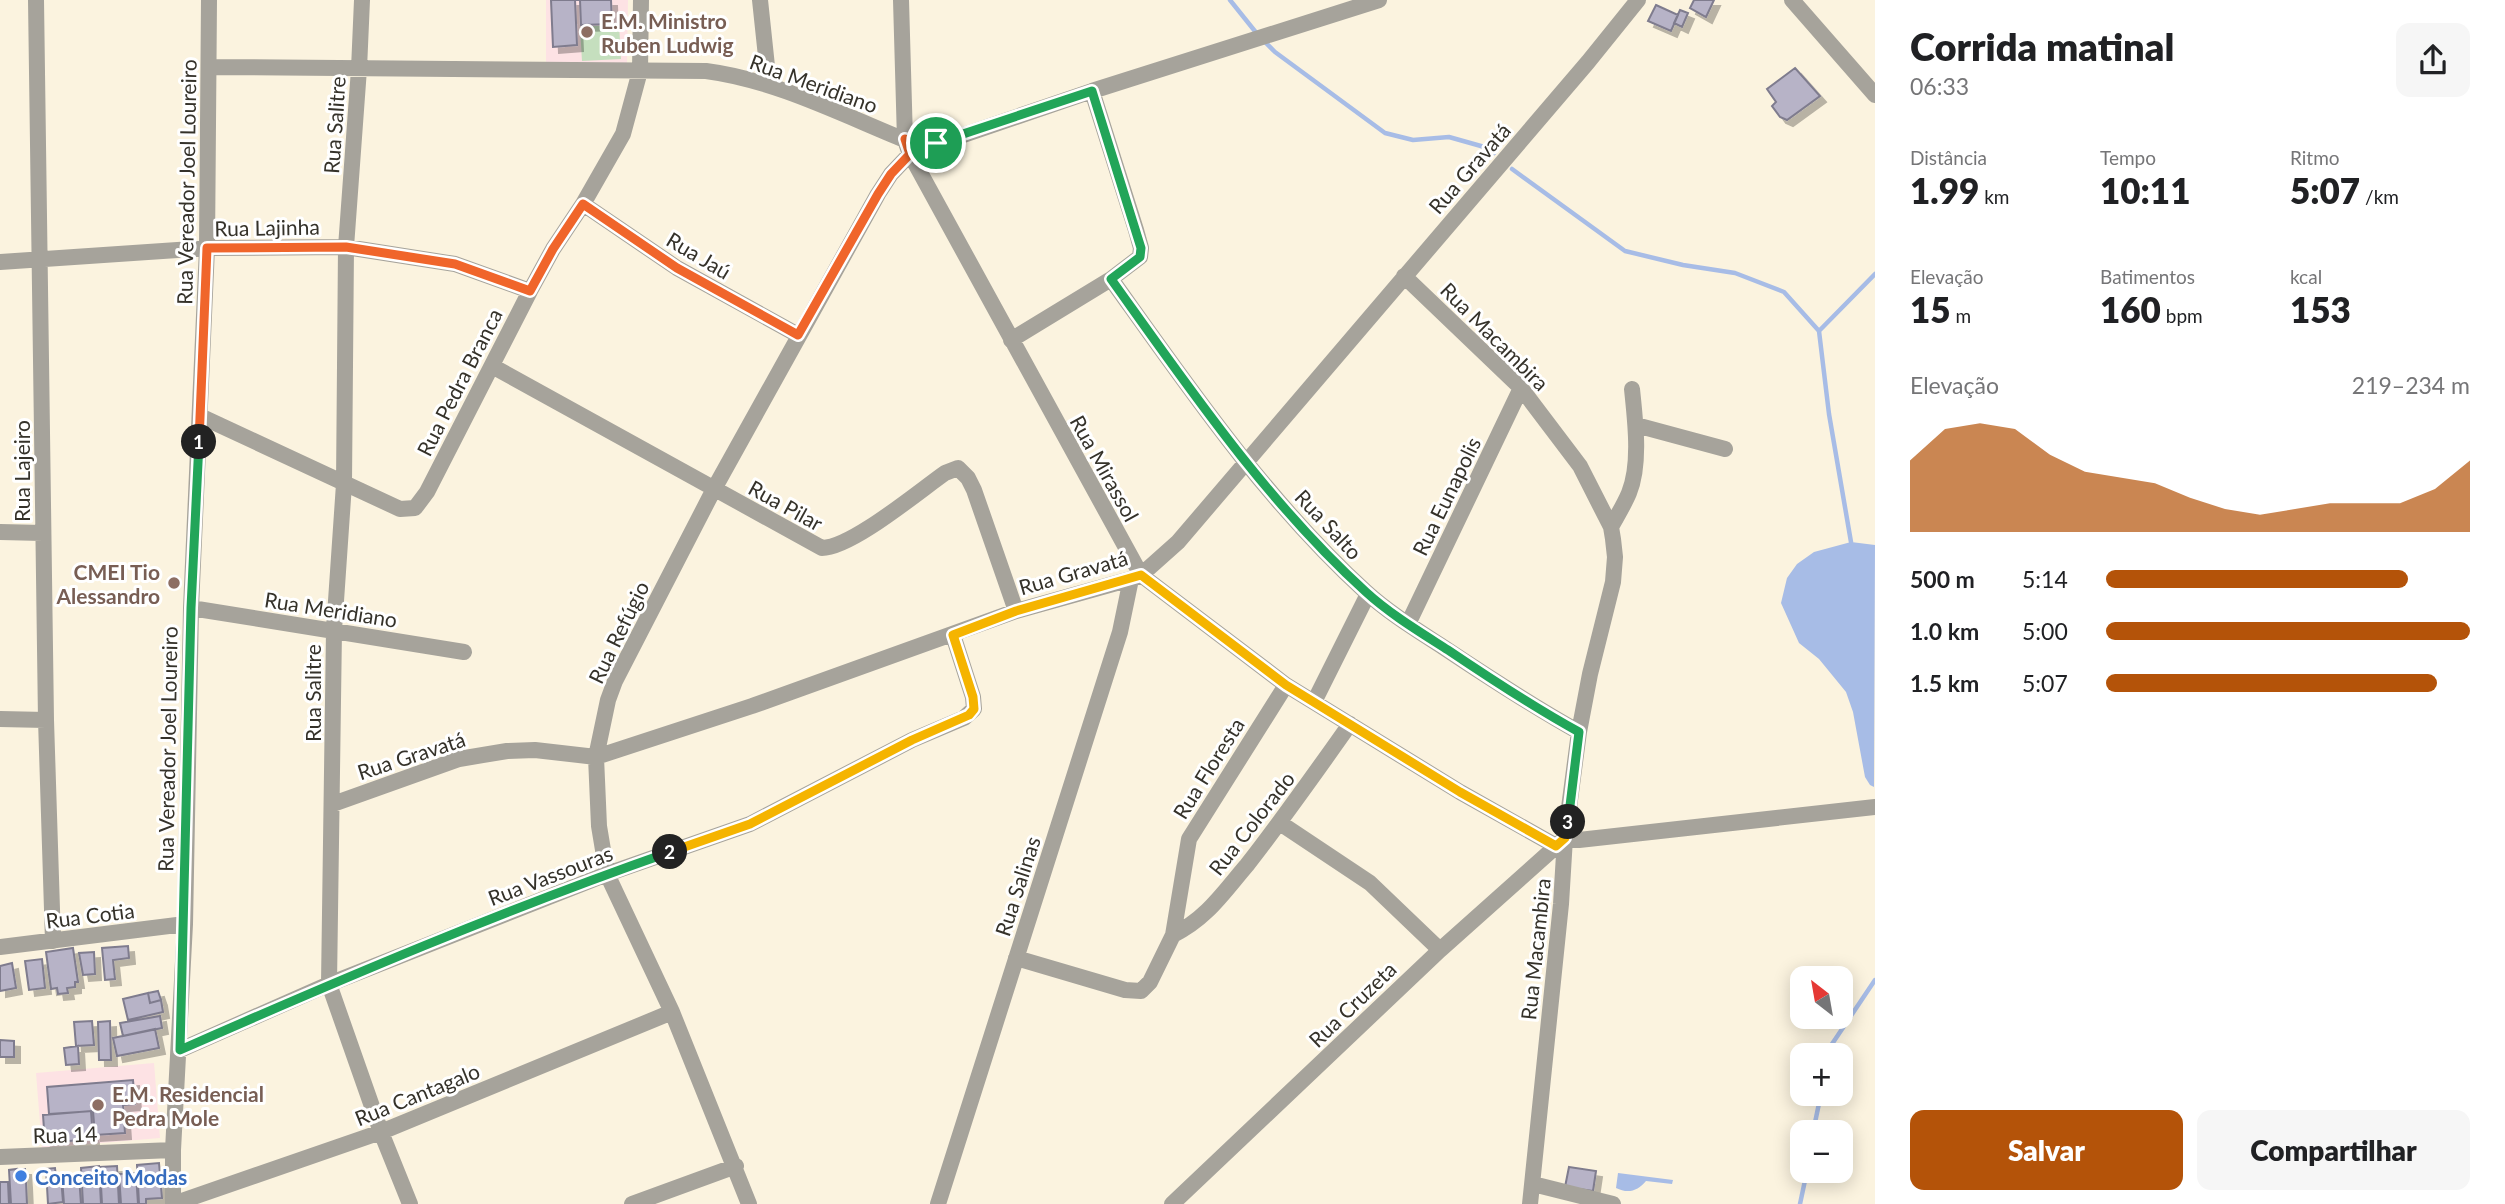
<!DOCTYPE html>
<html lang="pt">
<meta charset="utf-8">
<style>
:root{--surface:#fff;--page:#f6f6f6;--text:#202124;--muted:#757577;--accent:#b45309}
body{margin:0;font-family:Lato,sans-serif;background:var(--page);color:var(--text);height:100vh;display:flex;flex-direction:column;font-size:26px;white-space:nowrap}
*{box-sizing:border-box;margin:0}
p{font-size:23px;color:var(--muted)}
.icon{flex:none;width:38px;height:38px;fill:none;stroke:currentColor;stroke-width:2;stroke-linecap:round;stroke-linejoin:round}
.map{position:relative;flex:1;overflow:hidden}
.details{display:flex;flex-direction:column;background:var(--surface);width:630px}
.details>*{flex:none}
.needle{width:46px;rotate:329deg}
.fabs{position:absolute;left:1790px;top:966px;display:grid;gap:14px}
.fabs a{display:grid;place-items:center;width:63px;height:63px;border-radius:14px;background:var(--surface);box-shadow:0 4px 18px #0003;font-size:35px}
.pin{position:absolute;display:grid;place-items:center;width:60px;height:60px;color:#fff;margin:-30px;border:4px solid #fff;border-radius:50%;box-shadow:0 2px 7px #0007}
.km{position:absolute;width:35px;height:35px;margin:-18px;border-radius:50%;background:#222;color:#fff;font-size:19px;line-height:35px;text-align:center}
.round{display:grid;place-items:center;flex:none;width:74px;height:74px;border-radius:14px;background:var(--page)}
.summary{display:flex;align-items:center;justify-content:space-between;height:119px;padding:0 35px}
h1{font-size:38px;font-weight:800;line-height:52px}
.stats{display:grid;grid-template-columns:repeat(3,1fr);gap:10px;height:119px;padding:7px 35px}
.stats div{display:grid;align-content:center}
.stats b{font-size:35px;font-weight:800}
.stats small{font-size:19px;font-weight:400}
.stats p{font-size:19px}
.chart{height:196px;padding:14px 35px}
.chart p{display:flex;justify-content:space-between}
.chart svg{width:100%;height:126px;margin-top:7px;fill:var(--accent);opacity:.7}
.cta{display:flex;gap:14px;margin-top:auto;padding:14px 35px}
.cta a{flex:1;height:80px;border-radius:14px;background:var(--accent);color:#fff;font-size:28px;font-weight:800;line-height:80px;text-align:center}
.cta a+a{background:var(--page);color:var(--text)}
ul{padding:0 35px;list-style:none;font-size:23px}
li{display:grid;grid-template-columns:112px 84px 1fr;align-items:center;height:52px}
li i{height:18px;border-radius:9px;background:var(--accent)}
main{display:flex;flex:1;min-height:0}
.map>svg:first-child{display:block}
.education{fill:#fde2e4}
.green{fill:#c5dfbe}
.water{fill:#a7bce6}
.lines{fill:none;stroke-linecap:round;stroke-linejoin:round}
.stream{stroke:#a7bce6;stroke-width:4.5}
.building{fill:#b7b3c7;stroke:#7f7c8e;stroke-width:2;filter:url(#shadow)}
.minor{stroke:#a6a39b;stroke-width:16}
.split-1-casing{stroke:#fff;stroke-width:14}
.split-2-casing{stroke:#fff;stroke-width:14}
.split-3-casing{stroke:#fff;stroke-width:14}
.split-4-casing{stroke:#fff;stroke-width:14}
.split-1{stroke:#f0652b;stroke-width:9}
.split-2{stroke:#22a559;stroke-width:9}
.split-3{stroke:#f5b400;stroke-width:9}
.split-4{stroke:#22a559;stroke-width:9}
.education-dot{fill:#8d6e63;stroke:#fff;stroke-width:2.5}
.shop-dot{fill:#3f7fe0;stroke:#fff;stroke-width:2.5}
.labels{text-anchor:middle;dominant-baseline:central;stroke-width:6;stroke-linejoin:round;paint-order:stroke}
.education-label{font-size:21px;font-weight:bold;fill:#785e54;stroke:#fff;text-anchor:start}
.street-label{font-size:21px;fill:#35322a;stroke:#fff}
.shop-label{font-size:21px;font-weight:bold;fill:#366cbe;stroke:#fff;text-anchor:start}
</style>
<main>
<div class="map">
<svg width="1875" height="1204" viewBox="0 0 1875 1204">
<defs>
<filter id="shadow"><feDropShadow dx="6" dy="6" stdDeviation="0" flood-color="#0004"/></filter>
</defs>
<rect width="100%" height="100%" fill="#fbf3df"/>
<!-- education -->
<path class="education" d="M546,0H628L627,63H546Z
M154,1063L160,1138L42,1148L36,1073Z"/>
<!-- green -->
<path class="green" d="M619,24L621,59L582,61L580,27Z"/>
<!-- water -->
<path class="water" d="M1851,542L1875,545L1874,787L1870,785L1865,777L1853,712L1846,692L1819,659L1799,643L1781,603L1787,578L1797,564L1814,552Z
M1618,1173L1673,1180L1672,1184L1646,1181C1638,1191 1628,1194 1616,1188Z"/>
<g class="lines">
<!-- stream -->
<path class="stream" d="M1230,0L1258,35
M1264,41L1275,52L1385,133L1413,140L1449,137L1488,148L1494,153
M1512,169L1625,251L1683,265L1735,273L1784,292L1819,331L1829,414L1851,542
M1819,331L1875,274
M1829,1055L1830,1047L1875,980
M1813,1132L1821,1094
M1800,1204L1807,1171"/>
</g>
<!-- building -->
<path class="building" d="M551,0H611L612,24L581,25L580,0H575L577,45L553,47Z
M1694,0H1714L1706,17L1690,8Z
M1656,5L1678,15L1671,31L1648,21Z
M1680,10L1688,13L1682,27L1674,23Z
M1795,68L1820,96L1787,120L1780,117L1772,106L1776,102L1767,89Z
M128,946L129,958L113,960L115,979L105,980L102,948Z
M73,948L78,982H75V987L67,988L68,993L58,994L57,988L51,989L46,952Z
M94,952L95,974L83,975L79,953Z
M42,959L45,988L29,990L25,961Z
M12,963L16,988L0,991V966Z
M158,991L161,1000L150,1003L148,993Z
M148,993L150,1003L161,1000L163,1012L128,1020L123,999Z
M160,1016L162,1028L123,1036L120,1023Z
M92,1021L94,1045L76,1046L74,1022Z
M110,1021L111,1060H99L98,1022Z
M155,1029L159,1048L117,1056L113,1038Z
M0,1040L14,1041V1057H0Z
M78,1046L79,1064L66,1065L64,1048Z
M133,1080L135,1104L123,1105L125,1133L95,1135L93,1111L49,1114L47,1087Z
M91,1111L93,1139L45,1143L43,1115Z
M159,1163L162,1198L146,1199V1204H139L137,1165Z
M99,1166L101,1204H83L81,1168Z
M117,1166L119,1204H102L100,1167Z
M1569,1167L1596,1171L1593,1191L1565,1187Z
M55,1168L56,1177H61L63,1202L48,1204L46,1169Z
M17,1169V1182H26L27,1204H11L9,1170Z
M17,1169H25L26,1182H17Z
M136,1173L138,1204H121L119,1174Z
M79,1176L81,1204H64L62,1177Z
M0,1182H8L9,1204H0Z"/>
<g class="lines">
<!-- minor -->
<path class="minor" d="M36,0L46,720L53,941
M362,0L359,69L346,247L344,484L334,630L329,984L381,1132L410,1204
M760,0L769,85
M901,0L905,140L910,154L1141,575L1286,685L1460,792L1556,846
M1792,0L1875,95
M210,67L706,71C775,80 841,114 905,140L925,144L949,140L1092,91L1379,0
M583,204L677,268L798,335
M0,262L207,248L346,247L455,264L530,291
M1404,276L1521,388L1580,466L1611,527L1613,539L1615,557L1613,582L1590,674L1579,732L1565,838L1561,904L1530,1204
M1111,279C1189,388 1266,501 1366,592C1389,613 1417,630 1443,647C1488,677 1532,706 1579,732
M1011,340L1111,279L1140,257L1141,248L1136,230L1092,91
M492,366L822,548C851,548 918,492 945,473L958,468L968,478L974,490L1016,611
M200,416L400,509L415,508L427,492L530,291L553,249L583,204L623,134L640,71L641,0
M1636,425L1725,449
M1611,527C1617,516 1624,505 1629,493C1641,464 1635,419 1632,389
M0,532L43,533
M191,608L464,652
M1408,624L1521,388
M1314,702L1368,594
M0,719L46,720
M333,804L459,759L507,751L535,750L596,757L752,706L1016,611L1131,579L1141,575L1178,542L1588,62L1638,0
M1280,823L1370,883L1440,950
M1565,838L1579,840L1875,807
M1173,935C1207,918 1223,893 1247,865C1283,819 1316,772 1350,724
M0,947L185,924
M1016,958L1125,990L1141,991L1150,982L1173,935L1189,839L1286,685
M180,1050L329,984L607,874L750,824L912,740L964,718L974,709L973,697L953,635
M0,1157L173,1150
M1533,1184L1613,1204
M173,1204V1150L185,924L191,608L207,248L209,0
M173,1204L381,1132L672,1012
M632,1204L736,1166
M749,1204L672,1012L607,874L599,826L596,757L608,700L615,681L714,489L878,194L891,174L910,154
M938,1204L1120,632L1131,579
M1172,1204L1440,950L1562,841"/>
</g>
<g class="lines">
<!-- split-1 casing -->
<g class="split-1-casing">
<path id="split-1" d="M199,442L207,248L346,247L455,264L530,291L553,249L583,204L677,268L798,335L878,194L891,174L910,154L905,139L925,144L936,143"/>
</g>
<!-- split-2 casing -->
<g class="split-2-casing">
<path id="split-2" d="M199,442L191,608L180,1050C341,979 504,910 670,852"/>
</g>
<!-- split-3 casing -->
<g class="split-3-casing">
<path id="split-3" d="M670,852L750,824L912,740L969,715L974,709L973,697L953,635L1016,611L1141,575L1286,685L1460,792L1556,846L1565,838L1568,822"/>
</g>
<!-- split-4 casing -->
<g class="split-4-casing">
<path id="split-4" d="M936,143L1092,91L1141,248L1140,257L1111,279C1189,388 1266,501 1366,592C1390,614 1420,632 1448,650C1491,679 1533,707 1579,732L1568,822"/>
</g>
<!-- split-1 -->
<use href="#split-1" class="split-1"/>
<!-- split-2 -->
<use href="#split-2" class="split-2"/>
<!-- split-3 -->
<use href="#split-3" class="split-3"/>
<!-- split-4 -->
<use href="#split-4" class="split-4"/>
</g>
<!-- markers -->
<g class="education-dot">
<circle cx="587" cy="32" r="7"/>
<circle cx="174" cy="583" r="7"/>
<circle cx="98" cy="1105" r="7"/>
</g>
<circle class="shop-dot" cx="21" cy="1176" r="7"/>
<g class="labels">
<!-- education labels -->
<g class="education-label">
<text x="601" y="20">E.M. Ministro<tspan x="601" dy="24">Ruben Ludwig</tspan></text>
<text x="160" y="571" text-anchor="end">CMEI Tio<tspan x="160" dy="24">Alessandro</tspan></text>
<text x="112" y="1093">E.M. Residencial<tspan x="112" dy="24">Pedra Mole</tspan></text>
</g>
<!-- street labels -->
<g class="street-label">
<text transform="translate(814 83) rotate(20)">Rua Meridiano</text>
<text transform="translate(334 125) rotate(-86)">Rua Salitre</text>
<text transform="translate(1469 168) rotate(-49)">Rua Gravatá</text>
<text transform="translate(186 182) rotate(-89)">Rua Vereador Joel Loureiro</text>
<text transform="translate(267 227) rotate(-1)">Rua Lajinha</text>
<text transform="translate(699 255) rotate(31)">Rua Jaú</text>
<text transform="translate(1495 336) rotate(45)">Rua Macambira</text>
<text transform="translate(459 382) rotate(-63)">Rua Pedra Branca</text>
<text transform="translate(1105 468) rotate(61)">Rua Mirassol</text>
<text transform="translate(21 471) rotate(-90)">Rua Lajeiro</text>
<text transform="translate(1446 496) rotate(-64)">Rua Eunapolis</text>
<text transform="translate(786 505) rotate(29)">Rua Pilar</text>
<text transform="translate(1329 524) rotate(47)">Rua Salto</text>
<text transform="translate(1073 572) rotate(-16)">Rua Gravatá</text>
<text transform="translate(331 609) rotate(9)">Rua Meridiano</text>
<text transform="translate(618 632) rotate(-64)">Rua Refúgio</text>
<text transform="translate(312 693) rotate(-90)">Rua Salitre</text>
<text transform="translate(167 749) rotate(-89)">Rua Vereador Joel Loureiro</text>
<text transform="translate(411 755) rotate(-18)">Rua Gravatá</text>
<text transform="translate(1208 768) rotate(-58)">Rua Floresta</text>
<text transform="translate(1251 823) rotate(-52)">Rua Colorado</text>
<text transform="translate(550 875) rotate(-21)">Rua Vassouras</text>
<text transform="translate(1017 886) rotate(-72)">Rua Salinas</text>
<text transform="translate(90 915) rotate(-7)">Rua Cotia</text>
<text transform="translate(1535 949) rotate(-84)">Rua Macambira</text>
<text transform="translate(1352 1004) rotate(-44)">Rua Cruzeta</text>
<text transform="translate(417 1094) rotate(-22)">Rua Cantagalo</text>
<text transform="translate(65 1134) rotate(-2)">Rua 14</text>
</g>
<!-- shop labels -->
<g class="shop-label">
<text x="35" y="1176">Conceito Modas</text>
</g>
</g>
</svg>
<div class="fabs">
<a><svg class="needle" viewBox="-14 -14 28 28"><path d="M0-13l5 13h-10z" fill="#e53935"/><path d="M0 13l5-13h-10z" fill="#757577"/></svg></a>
<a>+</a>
<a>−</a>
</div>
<div class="pin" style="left:936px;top:143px;background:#1e9e55"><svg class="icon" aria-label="arrive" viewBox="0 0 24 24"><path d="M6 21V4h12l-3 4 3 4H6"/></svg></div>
<b class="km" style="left:199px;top:442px">1</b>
<b class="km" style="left:670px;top:852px">2</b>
<b class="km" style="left:1568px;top:822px">3</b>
</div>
<section class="details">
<div class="summary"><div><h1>Corrida matinal</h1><p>06:33</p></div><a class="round"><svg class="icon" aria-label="share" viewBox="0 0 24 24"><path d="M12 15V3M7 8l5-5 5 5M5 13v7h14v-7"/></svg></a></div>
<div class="stats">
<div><p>Distância</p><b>1.99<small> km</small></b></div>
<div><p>Tempo</p><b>10:11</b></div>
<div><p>Ritmo</p><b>5:07<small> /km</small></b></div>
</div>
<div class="stats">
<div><p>Elevação</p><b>15<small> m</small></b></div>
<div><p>Batimentos</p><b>160<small> bpm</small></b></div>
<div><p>kcal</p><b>153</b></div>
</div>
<div class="chart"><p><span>Elevação</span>219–234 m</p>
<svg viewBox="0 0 160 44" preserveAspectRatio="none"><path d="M0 44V19L10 8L20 6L30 8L40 17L50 23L60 25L70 27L80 32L90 36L100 38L110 36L120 34L130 34L140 34L150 29L160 19V44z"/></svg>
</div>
<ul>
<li><b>500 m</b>5:14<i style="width:83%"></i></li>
<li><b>1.0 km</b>5:00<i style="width:100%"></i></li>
<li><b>1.5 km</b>5:07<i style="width:91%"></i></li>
</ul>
<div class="cta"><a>Salvar</a><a>Compartilhar</a></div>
</section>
</main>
